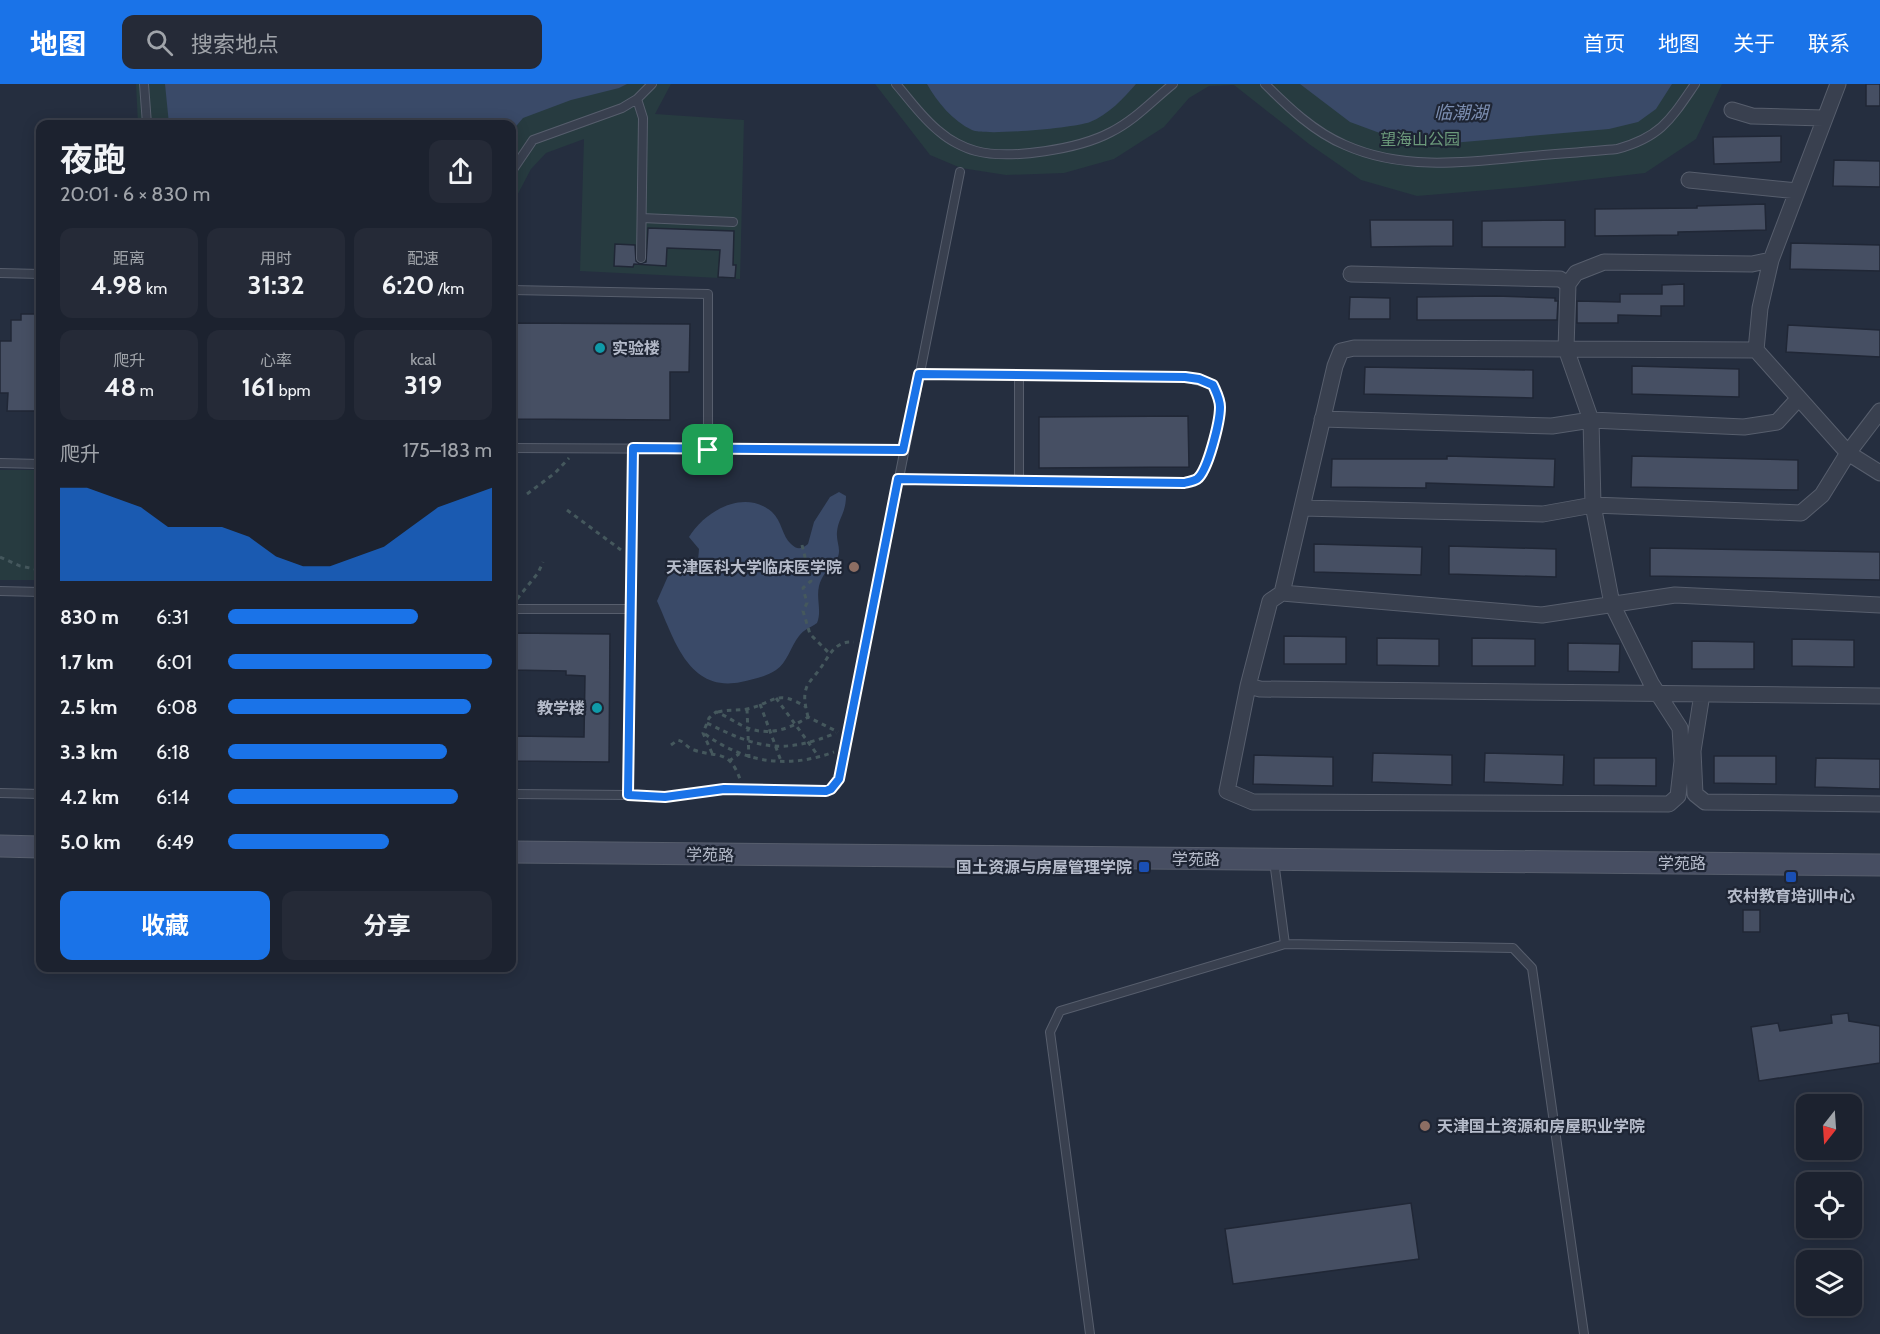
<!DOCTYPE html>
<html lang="zh">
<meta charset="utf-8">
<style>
:root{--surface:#1c222f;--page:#252a37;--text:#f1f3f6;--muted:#a0a4aa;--line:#3a3f4b;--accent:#1a73e8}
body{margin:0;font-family:Cabin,"Noto Sans SC",sans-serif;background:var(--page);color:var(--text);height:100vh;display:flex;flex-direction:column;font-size:22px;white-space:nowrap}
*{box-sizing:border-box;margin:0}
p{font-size:20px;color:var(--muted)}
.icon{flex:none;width:33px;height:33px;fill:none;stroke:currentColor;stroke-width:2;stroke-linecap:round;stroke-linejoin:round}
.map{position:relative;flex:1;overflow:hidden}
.drawer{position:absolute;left:36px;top:36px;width:480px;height:852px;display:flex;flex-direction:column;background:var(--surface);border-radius:12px;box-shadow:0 3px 15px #0003,0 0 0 2px var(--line)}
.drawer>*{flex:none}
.needle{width:39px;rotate:197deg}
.controls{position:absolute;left:1796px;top:1010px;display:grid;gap:12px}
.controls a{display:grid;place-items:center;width:66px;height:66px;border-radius:12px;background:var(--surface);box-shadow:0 3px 15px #0003,0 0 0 2px var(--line);font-size:30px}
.pin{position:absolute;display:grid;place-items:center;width:51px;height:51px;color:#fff;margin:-26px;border-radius:12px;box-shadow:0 3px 9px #0006}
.round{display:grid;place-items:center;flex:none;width:63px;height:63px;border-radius:12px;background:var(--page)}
.summary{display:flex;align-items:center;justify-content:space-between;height:102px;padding:0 24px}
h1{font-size:33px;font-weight:700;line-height:45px}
.stats{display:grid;grid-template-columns:repeat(3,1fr);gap:9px;height:102px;padding:6px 24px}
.stats div{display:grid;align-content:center;border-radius:12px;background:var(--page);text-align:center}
.stats b{font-size:26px;font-weight:700}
.stats small{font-size:16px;font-weight:400}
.stats p{font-size:16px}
.chart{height:168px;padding:12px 24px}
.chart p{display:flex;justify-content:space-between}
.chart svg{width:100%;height:108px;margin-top:6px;fill:var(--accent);opacity:.7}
.primary-button{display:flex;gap:12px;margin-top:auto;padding:12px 24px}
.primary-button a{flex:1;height:69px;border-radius:12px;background:var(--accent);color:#fff;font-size:24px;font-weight:700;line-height:69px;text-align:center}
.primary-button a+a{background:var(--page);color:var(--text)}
ul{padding:0 24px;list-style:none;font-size:20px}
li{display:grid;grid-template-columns:96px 72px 1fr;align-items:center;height:45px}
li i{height:15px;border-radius:8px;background:var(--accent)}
header{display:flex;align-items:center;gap:36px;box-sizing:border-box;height:84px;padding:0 30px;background:var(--accent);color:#fff}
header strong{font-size:28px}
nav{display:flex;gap:33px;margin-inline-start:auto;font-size:21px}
.search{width:420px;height:54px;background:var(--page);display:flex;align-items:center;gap:15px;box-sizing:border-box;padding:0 21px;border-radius:12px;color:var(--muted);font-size:22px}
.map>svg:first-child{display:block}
.green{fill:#273b40}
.water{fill:#3a4a68}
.building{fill:#464f63;stroke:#202736;stroke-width:1.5}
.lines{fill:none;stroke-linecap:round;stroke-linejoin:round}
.lane-casing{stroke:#575e6d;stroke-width:10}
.street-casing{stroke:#575e6d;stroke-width:17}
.secondary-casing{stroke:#575e6d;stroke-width:23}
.path{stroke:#45585d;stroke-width:3;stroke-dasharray:4.5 4.5;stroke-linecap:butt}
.lane{stroke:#39404f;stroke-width:8}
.street{stroke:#39404f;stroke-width:15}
.secondary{stroke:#474e62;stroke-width:21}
.route-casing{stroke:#fff;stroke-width:12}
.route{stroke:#1a73e8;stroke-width:8}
.culture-dot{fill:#0f9aa8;stroke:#1e2534;stroke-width:2}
.education-dot{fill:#8d6e63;stroke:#1e2534;stroke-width:2}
.transit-dot{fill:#1a4fb4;stroke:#1e2534;stroke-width:2}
.labels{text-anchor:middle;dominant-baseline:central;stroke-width:4.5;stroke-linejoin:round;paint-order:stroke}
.park-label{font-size:16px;fill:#6c9a7b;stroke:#1e2534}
.poi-label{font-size:16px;font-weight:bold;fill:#b5bbca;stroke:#1e2534;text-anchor:end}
.street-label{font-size:16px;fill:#b5bbca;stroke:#1e2534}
.water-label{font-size:18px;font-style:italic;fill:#7c8eb1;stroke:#1e2534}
</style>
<header>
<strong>地图</strong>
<div class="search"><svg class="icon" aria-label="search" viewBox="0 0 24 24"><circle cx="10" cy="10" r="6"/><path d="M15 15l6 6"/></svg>搜索地点</div>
<nav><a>首页</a><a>地图</a><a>关于</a><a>联系</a></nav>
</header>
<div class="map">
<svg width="1880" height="1250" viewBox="0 0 1880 1250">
<rect width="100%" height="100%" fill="#252e3f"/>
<!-- green -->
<path class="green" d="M136,0H671L655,30L744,36L740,195L580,187L584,55L546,69L531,85L512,121V40H138Z
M875,0H1722L1696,55L1645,89L1524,103L1417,112L1361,96L1309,60L1234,1L1209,2L1189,14L1164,43L1114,75L1064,89L1006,91L961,84L930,71Z
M0,386H40V496H0Z"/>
<!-- water -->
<path class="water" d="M165,0H627L619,4L571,16L523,34L512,47V40H169Z
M927,0H1136C1124,14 1108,31 1090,38C1075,44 984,52 972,46C953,37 937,18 927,0Z
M1300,0H1672L1656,25L1638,38L1609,45L1452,59L1396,55L1350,38Z
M839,408L846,412C846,429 838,435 837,448C836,459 842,465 837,475C831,487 824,485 819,502C816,515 822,527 817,539C810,544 804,545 799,552C791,562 787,579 776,586C766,593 753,595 741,598C688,609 674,554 657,517L676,474L690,483L698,477L699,465L689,453C705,427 744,404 772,428C782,437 782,452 791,460C797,466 802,465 808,460L814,438L830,413Z"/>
<!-- building -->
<path class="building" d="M1866,0H1880V22H1866Z
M1781,52V78L1714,80L1713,53Z
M1834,76L1880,77V103L1833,102Z
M1765,120L1766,146L1678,148V151L1595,152V125L1697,124V122Z
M1370,136H1453V162L1371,163Z
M1565,136V163H1482V137Z
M648,144L734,147L733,181H736L735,194L718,193L720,166L667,164L666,182L634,180L633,183L614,182L615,160L635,161L636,177L640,180L646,178Z
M1791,159L1880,161V187L1790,185Z
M1684,200V222H1661V232L1618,231V239H1577V217L1620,218V210H1662V201Z
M1496,212L1555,214V217H1558L1557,236H1417V213Z
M1350,213L1390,214V235H1349Z
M21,230H40V327H7L8,309H0V257H11V236H21Z
M512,239L690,240L689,288H670V336L512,335Z
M1788,241L1880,246V273L1786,268Z
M1632,282L1739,285V313L1632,310Z
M1365,283L1533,286V314L1364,310Z
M1188,332L1189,383L1039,384V333Z
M1447,372L1555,375L1554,403L1426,399V404L1331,403L1332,375H1447Z
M1632,372L1798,376V406L1631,403Z
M1314,460L1422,463L1421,491L1314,488Z
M1449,462L1556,465V493L1449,490Z
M1650,464L1880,468V496L1650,492Z
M512,549L610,550L609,678L512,677V652L584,653L585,592L566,591V587L512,586Z
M1284,552L1346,553V580H1284Z
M1377,554L1439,555V582L1377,581Z
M1472,554L1535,555V582H1472Z
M1792,555L1854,556V583L1792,582Z
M1692,557L1754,558V585H1692Z
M1568,559L1620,560L1619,588L1568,587Z
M1373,669L1452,671V701L1372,698Z
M1485,669L1564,671L1563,701L1484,698Z
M1254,671L1333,673V702L1253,700Z
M1714,672H1776V700L1714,699Z
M1594,674H1656V702L1594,701Z
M1816,674L1880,675V705L1815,703Z
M1743,826H1760V848H1743Z
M1848,929L1849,937L1880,942V979L1759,997L1751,943L1778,939L1780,947L1832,939L1831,931Z
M1411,1119L1419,1175L1233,1200L1225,1145Z"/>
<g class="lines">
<!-- lane casing -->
<g class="lane-casing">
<path id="lane" d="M144,0L147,40
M896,0C910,16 923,35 940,48C949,56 964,64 976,67C1011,76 1079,65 1111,48C1135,36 1153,16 1173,0
M1265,0C1288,23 1314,48 1345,61C1401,86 1462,79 1521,73C1553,70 1585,68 1617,65C1661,53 1671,35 1695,0
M637,15L643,34L641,174
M512,87L533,56L622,24L637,15L652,0
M642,134L733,138
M0,189L40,190
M512,206L708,210V366
M512,364L903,366
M0,379L40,380
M898,395L1184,399C1188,398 1194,397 1197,395C1208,387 1220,336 1220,323C1220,315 1216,308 1213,301L1185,293L919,290
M1019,397V291
M0,507L40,508
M512,525H631
M0,709L40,710
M512,710L628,711L633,364
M628,711L665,713L724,705L826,707L836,701L839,695L960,88
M1274,777L1285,860
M1090,1250L1050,948L1060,927L1285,860L1513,864L1532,884L1584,1250"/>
</g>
<!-- street casing -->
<g class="street-casing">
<path id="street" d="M1732,26L1752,32L1824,34
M1689,96L1797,107
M1771,176L1752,180L1604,178L1576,189L1568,200L1566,265L1591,336L1593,421L1612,520L1651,599L1680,644L1682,677L1678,712L1669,720L1253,718L1227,707L1248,602L1270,517L1282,509L1542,531L1675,511L1880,521
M1351,190L1560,195L1568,200
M1756,266L1760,224L1771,176L1838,0
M1322,335L1552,342L1591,336L1744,343L1777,338L1799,314
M1302,424L1543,430L1593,421L1801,429L1822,411L1848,369L1880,327
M1282,509L1335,282L1341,267L1354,264L1756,266L1848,369L1880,389
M1248,602L1260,605L1880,612
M1702,610L1693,667L1695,710L1705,718L1880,720"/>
</g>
<!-- secondary casing -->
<g class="secondary-casing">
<path id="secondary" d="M0,762L40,763
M512,768L1880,781"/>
</g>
<!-- path -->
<path class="path" d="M527,410L555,389L569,374
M567,426L621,466
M802,461L811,497L803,504L807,519L803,527L810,550L829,569
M0,473L20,482L40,486
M517,515L538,489L543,478
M776,614L819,673
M760,620L781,677
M747,625L749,674
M718,628C728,625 737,627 747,625C775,619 775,604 806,623
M808,633C806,624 803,614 806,605C808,598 815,592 819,586C830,572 833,557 854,558
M707,639C757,664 782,671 836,649
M705,650C745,679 788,685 834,668
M671,661L678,656C685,658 687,664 694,666C718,674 729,665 740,695
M712,669L703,649L709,634L716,628C725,631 733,637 741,641C764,653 787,647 808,633L838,648
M729,677L739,670"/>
<!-- lane -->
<use href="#lane" class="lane"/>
<!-- street -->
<use href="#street" class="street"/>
<!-- secondary -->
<use href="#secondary" class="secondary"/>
</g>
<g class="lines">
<!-- route casing -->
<g class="route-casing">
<path id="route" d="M919,290L1185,293L1199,295L1213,301C1216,308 1220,315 1220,323C1220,337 1208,387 1197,395C1194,397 1188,398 1184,399L898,395L839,695L831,705L826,707L724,705L665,713L628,711L633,364L903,366Z"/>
</g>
<!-- route -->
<use href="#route" class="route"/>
</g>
<!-- markers -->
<g class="culture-dot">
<circle cx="600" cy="264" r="6"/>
<circle cx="597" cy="624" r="6"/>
</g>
<g class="education-dot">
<circle cx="854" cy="483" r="6"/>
<circle cx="1425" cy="1042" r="6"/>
</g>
<g class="transit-dot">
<rect x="1138" y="777" width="12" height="12" rx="3"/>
<rect x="1785" y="787" width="12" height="12" rx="3"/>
</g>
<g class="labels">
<!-- park labels -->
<g class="park-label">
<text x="1420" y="55">望海山公园</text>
</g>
<!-- poi labels -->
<g class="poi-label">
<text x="612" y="264" text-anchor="start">实验楼</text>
<text x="842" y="483">天津医科大学临床医学院</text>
<text x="585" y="624">教学楼</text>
<text x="1132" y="783">国土资源与房屋管理学院</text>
<text x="1791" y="812" text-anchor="middle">农村教育培训中心</text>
<text x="1437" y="1042" text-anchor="start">天津国土资源和房屋职业学院</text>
</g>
<!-- street labels -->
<g class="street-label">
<text transform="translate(710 771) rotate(1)">学苑路</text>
<text x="1196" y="775">学苑路</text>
<text x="1682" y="779">学苑路</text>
</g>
<!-- water labels -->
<g class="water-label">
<text x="1461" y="29">临潮湖</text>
</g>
</g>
</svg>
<div class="controls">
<a><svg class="needle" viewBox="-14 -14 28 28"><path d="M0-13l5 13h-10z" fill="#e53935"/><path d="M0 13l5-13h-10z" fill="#a0a4aa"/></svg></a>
<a><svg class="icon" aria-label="locate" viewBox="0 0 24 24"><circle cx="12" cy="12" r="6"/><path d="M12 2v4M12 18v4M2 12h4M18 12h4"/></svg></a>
<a><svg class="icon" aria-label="layers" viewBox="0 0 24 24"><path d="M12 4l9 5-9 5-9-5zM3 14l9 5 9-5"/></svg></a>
</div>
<div class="pin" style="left:708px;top:366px;background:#1e9e55"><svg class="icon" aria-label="arrive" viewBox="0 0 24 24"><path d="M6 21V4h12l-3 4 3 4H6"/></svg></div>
<section class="drawer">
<div class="summary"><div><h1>夜跑</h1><p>20:01 · 6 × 830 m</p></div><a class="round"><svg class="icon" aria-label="share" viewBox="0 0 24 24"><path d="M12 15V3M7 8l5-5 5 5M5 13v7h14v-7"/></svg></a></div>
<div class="stats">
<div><p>距离</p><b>4.98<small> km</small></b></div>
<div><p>用时</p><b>31:32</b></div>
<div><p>配速</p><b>6:20<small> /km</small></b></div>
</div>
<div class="stats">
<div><p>爬升</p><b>48<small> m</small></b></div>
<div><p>心率</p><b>161<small> bpm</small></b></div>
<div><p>kcal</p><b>319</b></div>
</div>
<div class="chart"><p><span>爬升</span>175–183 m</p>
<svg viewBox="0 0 160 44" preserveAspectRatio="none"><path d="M0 44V6L10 6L20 10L30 14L40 22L50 22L60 22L70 26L80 34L90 38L100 38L110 34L120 30L130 22L140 14L150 10L160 6V44z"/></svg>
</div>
<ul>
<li><b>830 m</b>6:31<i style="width:72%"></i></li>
<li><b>1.7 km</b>6:01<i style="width:100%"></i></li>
<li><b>2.5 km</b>6:08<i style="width:92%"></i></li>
<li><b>3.3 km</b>6:18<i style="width:83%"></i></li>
<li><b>4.2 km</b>6:14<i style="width:87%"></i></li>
<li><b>5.0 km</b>6:49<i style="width:61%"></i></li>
</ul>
<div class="primary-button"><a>收藏</a><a>分享</a></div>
</section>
</div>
